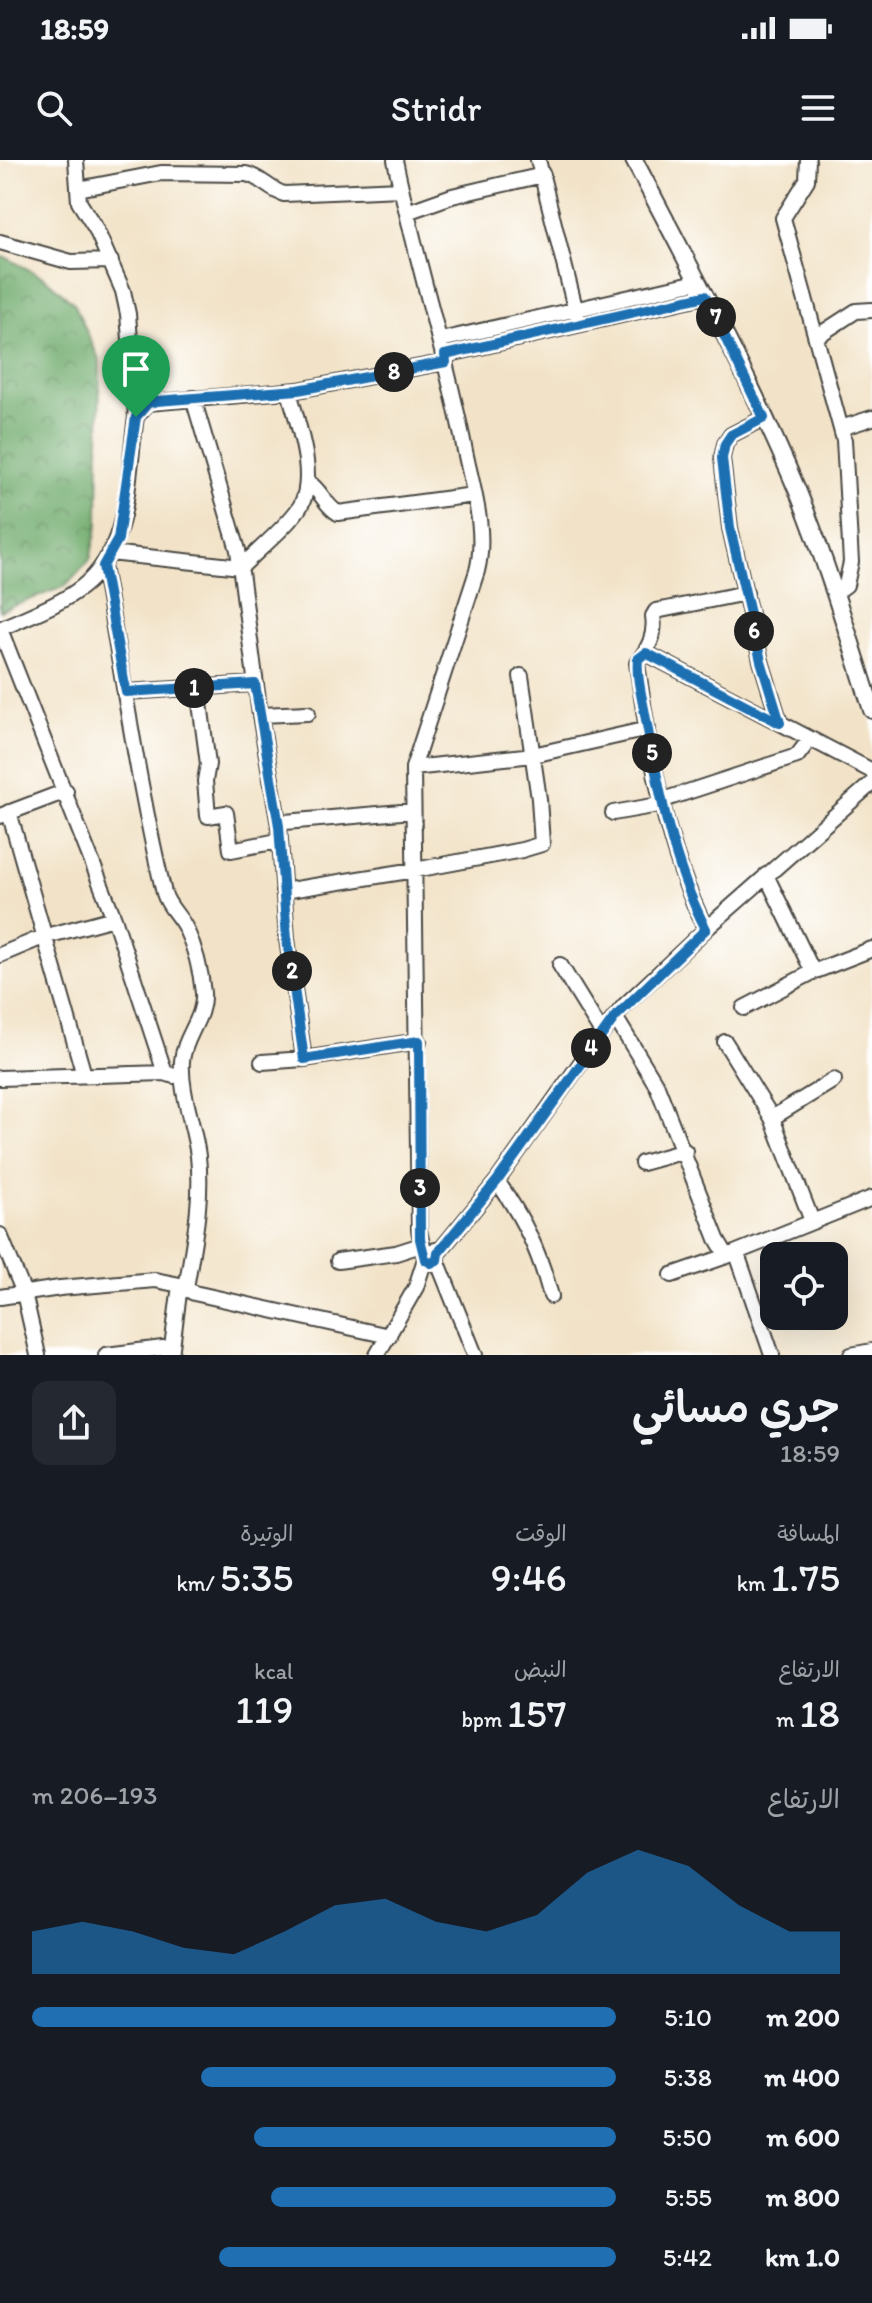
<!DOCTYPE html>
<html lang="ar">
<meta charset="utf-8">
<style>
:root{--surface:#171b24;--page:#242831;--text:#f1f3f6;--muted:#9ea1a6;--accent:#1f6fb2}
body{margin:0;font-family:Itim,"Playpen Sans Arabic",sans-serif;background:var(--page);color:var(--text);direction:rtl;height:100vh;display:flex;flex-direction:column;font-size:30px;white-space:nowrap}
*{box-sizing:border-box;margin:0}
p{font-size:26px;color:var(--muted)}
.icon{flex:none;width:44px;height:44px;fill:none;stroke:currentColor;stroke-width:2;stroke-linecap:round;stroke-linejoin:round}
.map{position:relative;height:1195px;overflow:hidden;direction:ltr}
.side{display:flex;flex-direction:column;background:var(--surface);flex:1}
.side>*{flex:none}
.controls{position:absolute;left:760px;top:1082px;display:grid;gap:16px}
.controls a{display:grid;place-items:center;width:88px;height:88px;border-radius:16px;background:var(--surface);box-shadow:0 8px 32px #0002;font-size:40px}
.pin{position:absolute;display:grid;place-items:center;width:68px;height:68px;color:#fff;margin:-82px -34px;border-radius:50% 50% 50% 0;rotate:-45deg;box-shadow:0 0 8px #0007}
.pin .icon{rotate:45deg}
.km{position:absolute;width:40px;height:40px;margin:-20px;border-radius:50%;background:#222;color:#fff;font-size:22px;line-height:40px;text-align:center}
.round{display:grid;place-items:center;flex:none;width:84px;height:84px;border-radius:16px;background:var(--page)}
.head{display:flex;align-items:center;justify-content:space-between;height:136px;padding:0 32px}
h1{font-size:44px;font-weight:600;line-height:60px}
.metrics{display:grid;grid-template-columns:repeat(3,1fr);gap:12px;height:136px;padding:8px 32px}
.metrics div{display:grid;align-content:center}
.metrics b{font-size:40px;font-weight:600}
.metrics small{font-size:22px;font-weight:400}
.metrics p{font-size:22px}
.chart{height:224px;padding:16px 32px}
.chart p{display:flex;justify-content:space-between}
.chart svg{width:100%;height:144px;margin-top:8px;fill:var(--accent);opacity:.7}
ul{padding:0 32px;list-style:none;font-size:26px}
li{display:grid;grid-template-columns:128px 96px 1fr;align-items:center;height:60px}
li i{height:20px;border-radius:10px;background:var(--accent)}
.status{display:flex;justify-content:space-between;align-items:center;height:56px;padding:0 40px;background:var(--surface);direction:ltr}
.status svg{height:22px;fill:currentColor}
header{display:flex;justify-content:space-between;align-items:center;height:104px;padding:0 32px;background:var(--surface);font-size:36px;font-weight:600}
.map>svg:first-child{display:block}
.forest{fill:url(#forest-crowns);stroke:#4e6b4c;stroke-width:2}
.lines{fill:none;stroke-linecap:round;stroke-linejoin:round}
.minor-casing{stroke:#494743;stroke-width:18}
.major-casing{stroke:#494743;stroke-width:20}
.minor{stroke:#fff;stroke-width:14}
.major{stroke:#fff;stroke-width:16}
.route-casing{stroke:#fff;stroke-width:16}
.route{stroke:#1f6fb2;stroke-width:10}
</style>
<div class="status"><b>18:59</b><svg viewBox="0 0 49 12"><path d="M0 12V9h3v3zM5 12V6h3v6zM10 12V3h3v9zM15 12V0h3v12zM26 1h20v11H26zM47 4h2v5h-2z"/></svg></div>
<header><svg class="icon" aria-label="menu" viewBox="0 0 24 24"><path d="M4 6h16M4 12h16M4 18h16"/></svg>Stridr<svg class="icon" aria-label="search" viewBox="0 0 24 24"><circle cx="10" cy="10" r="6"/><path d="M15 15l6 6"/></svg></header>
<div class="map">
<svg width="872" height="1195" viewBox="0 0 872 1195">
<defs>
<pattern id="forest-crowns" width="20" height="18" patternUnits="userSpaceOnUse" patternTransform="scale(2)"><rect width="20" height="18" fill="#70ab6c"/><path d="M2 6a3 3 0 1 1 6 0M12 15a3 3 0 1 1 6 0" fill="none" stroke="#5c8b59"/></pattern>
</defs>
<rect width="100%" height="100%" fill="#fff"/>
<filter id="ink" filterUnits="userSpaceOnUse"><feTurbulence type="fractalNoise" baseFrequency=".0125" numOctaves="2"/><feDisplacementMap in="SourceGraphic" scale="16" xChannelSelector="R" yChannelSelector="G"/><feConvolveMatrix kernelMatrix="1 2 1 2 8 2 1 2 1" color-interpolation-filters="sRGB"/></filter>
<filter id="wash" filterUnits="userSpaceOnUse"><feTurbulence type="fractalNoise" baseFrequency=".006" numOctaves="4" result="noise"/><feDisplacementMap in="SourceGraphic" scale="32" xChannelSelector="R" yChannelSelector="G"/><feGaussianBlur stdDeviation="1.8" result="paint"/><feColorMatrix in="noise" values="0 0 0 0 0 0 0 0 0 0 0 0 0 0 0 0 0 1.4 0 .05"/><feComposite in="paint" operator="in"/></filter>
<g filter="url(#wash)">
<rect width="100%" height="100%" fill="#f2e3c8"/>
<!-- forest -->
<path class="forest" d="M0,97L7,98L45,118L74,143L100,201L98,364L90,400L66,426L0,451Z"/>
</g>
<g filter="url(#ink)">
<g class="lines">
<!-- minor casing -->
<g class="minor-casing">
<path id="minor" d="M76,0L79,42L96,69L123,131L128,154L136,257
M395,0C415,98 446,193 465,291C473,330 487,371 477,411L413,608L419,1070L425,1099L431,1103L437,1100L436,1090L426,1092
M538,0L577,156
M808,0L807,20L783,58L844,280L851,402L846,425L835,433
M78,29L161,13L246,14C261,17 269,30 284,34L401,29
M407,52L452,36L543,15
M0,82L71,102L111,101
M816,177L856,151L872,150
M441,180L697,122
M445,195L705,136
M193,238L238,390L260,555L308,553
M764,258L731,275L725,284L722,298L730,368L761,501L780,563
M841,268L872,258
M308,322C321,330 325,346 338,353L474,335
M110,393L241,407C257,391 291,363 301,345C317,314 297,263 289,231
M103,406C123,515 138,626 164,733C168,747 180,756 186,769C195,788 201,812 203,833C205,858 184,876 182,901C180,933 194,964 198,996C203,1041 193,1085 186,1128
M0,469C27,456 58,446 82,427C132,388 127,314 136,257L148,243L298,230L446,202
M0,469L114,758L165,913
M646,493L872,611
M198,528L208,604L205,621L208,656L226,653L231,690L278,681
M126,532L255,524
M260,555L279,666
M413,608L533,595L648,569
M663,640L797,596L810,579
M9,652L84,915
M613,653L664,644
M0,656L66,631
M766,715L813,812L872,789
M283,731L415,710L522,690L542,684L539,639L521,516
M706,769C666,691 649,590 637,503C648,489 656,476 653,456L656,451L746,433
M0,795L43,777L114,758
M560,805L602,873
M744,848L813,812
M615,857L657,926L717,1079L727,1096L872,1038
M725,882L772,958L812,1061
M304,899L287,779L279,666L285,662L413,651
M262,902L304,899L419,881
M0,918L165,913L174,916
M772,958L834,920
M642,1003L685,991
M497,1021C524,1059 539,1091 551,1136
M0,1075L24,1133L38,1195
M438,1093L497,1021L602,873L625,845L706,769L872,623
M737,1094L772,1195
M437,1100L475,1195
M338,1101L396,1093L421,1085
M672,1115L727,1096
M0,1137L60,1128L155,1120L180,1125L194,1133L389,1176
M106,1195L171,1187
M171,1195L180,1125
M377,1195L416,1127L425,1099
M851,1195L872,1191"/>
</g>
<!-- major casing -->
<g class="major-casing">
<path id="major" d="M634,0C691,109 750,218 798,332C827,403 849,477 872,550"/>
</g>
<!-- minor -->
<use href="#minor" class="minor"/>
<!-- major -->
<use href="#major" class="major"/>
</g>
</g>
<g class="lines" filter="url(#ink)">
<!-- route casing -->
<g class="route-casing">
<path id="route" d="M705,136L764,258L731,275L725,284L722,298L730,368L761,501L780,563L646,493L638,499C636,517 642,537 645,554C658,626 672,704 706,769L615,857L497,1021L438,1093L437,1100L431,1103L425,1099L420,1079L419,881L304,899L287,779L279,666L255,524L126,532L103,406L118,379L136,257L148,243L157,241L298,230L446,202L445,195Z"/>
</g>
<!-- route -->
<use href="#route" class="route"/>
</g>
</svg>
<div class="controls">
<a><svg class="icon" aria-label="locate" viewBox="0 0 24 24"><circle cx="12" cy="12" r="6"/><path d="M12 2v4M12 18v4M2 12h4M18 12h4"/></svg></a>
</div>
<div class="pin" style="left:136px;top:257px;background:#1e9e55"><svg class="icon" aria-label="arrive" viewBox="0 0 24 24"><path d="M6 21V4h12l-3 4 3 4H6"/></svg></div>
<b class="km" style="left:194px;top:528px">1</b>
<b class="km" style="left:292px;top:811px">2</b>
<b class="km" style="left:420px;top:1028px">3</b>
<b class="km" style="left:591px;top:888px">4</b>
<b class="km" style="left:652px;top:593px">5</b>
<b class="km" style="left:754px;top:471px">6</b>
<b class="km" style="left:716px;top:157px">7</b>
<b class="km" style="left:394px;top:212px">8</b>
</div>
<section class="side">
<div class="head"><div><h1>جري مسائي</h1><p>18:59</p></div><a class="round"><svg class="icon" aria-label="share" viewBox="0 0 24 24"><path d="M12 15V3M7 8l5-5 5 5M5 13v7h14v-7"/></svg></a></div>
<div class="metrics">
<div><p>المسافة</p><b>1.75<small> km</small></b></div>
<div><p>الوقت</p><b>9:46</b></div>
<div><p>الوتيرة</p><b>5:35<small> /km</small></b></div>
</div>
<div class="metrics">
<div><p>الارتفاع</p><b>18<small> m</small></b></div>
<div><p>النبض</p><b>157<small> bpm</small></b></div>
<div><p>kcal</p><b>119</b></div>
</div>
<div class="chart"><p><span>الارتفاع</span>193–206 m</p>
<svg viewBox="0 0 160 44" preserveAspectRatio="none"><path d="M0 44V31L10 28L20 31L30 36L40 38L50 31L60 23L70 21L80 28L90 31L100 26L110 13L120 6L130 11L140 23L150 31L160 31V44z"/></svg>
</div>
<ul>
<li><b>200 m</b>5:10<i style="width:100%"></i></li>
<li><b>400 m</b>5:38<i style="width:71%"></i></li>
<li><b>600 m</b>5:50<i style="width:62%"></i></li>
<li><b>800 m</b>5:55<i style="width:59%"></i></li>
<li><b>1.0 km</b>5:42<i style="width:68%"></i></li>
</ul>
</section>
